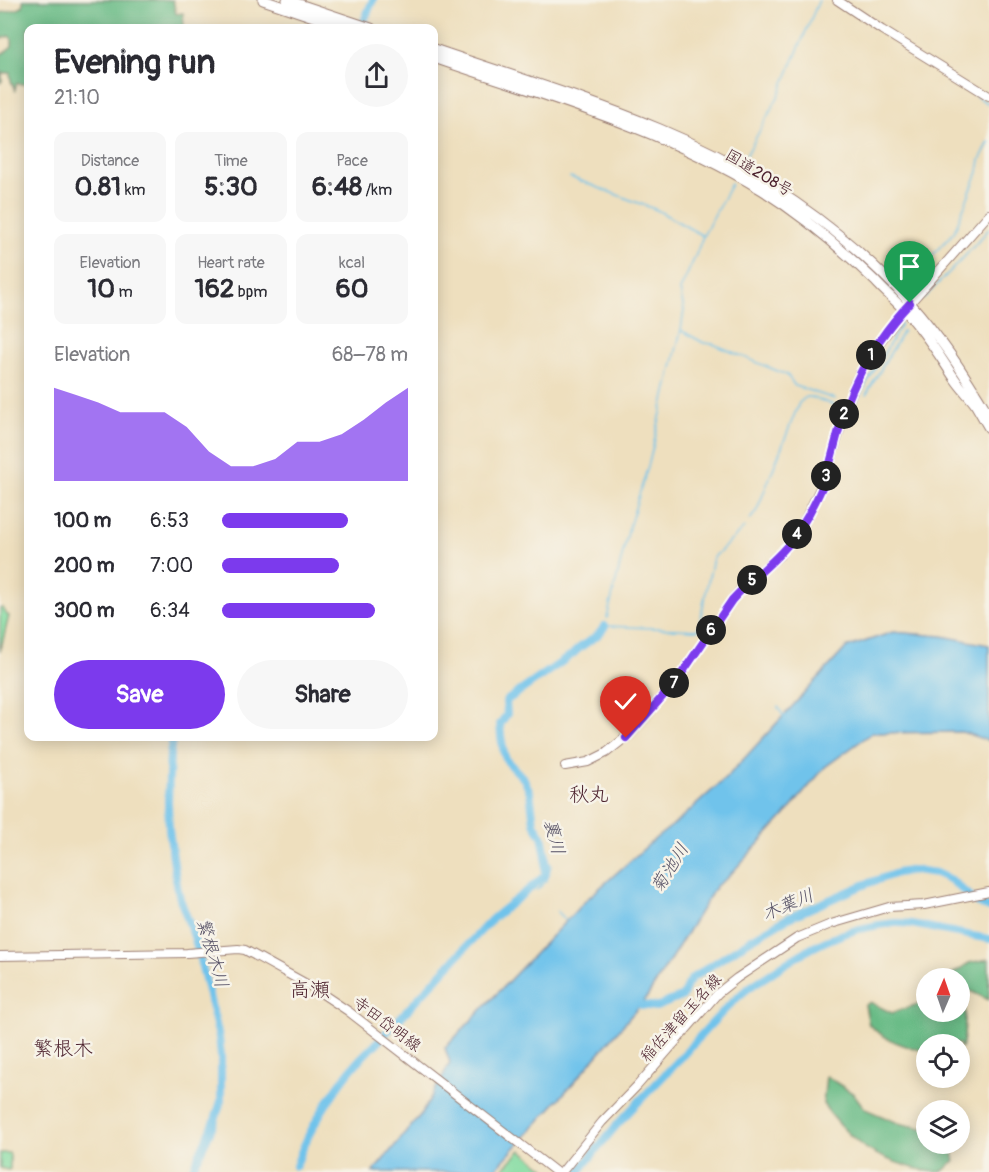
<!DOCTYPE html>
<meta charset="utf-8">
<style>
:root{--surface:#fff;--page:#f7f7f7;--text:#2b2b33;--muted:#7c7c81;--accent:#7c3aed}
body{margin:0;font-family:Pangolin,"Klee One",sans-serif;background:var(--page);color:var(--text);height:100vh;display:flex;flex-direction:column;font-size:22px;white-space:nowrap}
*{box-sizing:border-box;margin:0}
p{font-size:20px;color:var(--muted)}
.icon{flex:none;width:33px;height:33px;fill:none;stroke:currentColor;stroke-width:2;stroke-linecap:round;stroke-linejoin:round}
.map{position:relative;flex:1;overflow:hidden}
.panel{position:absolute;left:24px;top:24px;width:414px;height:717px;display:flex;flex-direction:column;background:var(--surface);border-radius:12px;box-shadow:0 3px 15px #0003}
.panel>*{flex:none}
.needle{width:39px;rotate:2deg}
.buttons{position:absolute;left:916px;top:968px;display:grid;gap:12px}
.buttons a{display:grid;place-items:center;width:54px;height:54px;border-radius:50%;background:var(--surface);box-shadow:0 3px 15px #0003;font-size:30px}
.pin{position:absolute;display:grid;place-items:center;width:51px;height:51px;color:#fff;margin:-62px -26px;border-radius:50% 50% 50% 0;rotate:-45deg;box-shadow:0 0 6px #0007}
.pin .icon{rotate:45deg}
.km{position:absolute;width:30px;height:30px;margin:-15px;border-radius:50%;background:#222;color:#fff;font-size:16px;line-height:30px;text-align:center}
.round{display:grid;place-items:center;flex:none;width:63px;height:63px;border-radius:32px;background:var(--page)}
.overview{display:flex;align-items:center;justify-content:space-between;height:102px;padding:0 30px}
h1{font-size:33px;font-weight:700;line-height:45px}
.figures{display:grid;grid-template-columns:repeat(3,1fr);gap:9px;height:102px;padding:6px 30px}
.figures div{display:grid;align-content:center;border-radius:12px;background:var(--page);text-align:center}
.figures b{font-size:26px;font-weight:700}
.figures small{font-size:16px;font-weight:400}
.figures p{font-size:16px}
.chart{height:168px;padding:12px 30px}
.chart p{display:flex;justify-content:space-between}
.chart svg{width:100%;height:108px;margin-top:6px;fill:var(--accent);opacity:.7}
.action{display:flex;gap:12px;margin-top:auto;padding:12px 30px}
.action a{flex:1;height:69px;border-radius:36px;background:var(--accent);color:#fff;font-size:24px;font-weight:700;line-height:69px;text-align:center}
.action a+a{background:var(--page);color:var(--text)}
ul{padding:0 30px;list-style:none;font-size:20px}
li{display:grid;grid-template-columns:96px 72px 1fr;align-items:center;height:45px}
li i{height:15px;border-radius:8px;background:var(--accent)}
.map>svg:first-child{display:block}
.green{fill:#82dba0;stroke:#667d66;stroke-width:1.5}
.forest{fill:#69bb86;stroke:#5a6d58;stroke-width:1.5}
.water{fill:#6fc3eb;stroke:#5c718b;stroke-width:1.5}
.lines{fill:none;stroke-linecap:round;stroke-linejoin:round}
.stream{stroke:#6fc3eb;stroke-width:1.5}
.river{stroke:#6fc3eb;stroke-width:8}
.major-casing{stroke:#9c7f74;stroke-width:10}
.highway-casing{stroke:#9c7f74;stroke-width:11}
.major{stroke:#fff;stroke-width:8}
.highway{stroke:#fff;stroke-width:9}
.route-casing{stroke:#fff;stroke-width:12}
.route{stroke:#7c3aed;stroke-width:8}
.labels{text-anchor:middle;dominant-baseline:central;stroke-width:5;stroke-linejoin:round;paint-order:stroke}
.street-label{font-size:16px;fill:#4a1f2b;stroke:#f7f3e8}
.water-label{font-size:18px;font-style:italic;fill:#555065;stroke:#f7f3e8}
.quarter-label{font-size:20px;fill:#4a1f2b;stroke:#f7f3e8}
</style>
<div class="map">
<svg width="989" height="1172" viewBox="0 0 989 1172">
<rect width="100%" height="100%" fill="#f7f3e8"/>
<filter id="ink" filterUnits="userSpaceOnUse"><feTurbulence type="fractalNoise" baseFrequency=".0167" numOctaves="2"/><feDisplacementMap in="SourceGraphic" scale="12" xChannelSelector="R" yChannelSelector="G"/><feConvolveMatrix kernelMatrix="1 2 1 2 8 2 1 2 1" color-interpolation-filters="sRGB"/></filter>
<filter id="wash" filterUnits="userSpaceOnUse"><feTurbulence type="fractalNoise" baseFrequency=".008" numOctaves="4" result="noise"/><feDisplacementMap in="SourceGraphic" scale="24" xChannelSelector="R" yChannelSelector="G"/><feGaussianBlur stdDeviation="1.35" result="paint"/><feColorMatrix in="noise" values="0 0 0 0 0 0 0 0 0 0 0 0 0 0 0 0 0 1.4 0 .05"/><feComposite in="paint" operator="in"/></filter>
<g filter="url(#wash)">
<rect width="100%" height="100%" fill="#eedfbe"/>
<!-- green -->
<path class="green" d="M0,608H3L7,615L9,616L0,652Z
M521,1150L546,1169L544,1172H500Z
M0,1153H9L10,1155V1169L8,1170L0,1168Z"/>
<!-- forest -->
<path class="forest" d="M23,0H173L176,14L183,13L184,28H28V85L17,83L15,90L11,81L10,73H2V81L0,83V54L5,52L12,46V39L9,36L0,39V13L18,9L23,6Z
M989,959V1000L966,989C964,1007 967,1030 962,1047L960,1048V1044H927V1050C907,1049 884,1039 869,1025L865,1005L870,1002L892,1013L927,1001V1011H960V978H946L969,963Z
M826,1076L854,1094L865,1109L898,1123L927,1129V1143H951L955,1161C950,1164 945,1171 940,1172C918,1172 878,1158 861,1145C848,1134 833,1118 823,1104Z"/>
<!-- water -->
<path class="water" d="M893,632L942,636L989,645V741L962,732L872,733L825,767L785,815L727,878L716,886L647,997L576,1080L493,1172H373L422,1113L450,1063L445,1048L585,901L656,838L677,822L728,776L846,648Z"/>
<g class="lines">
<!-- stream -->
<path class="stream" d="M970,90L976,96L989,104
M746,156L779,95L819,0
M570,177L657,210L703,236
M906,281L912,278L954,232L978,172L980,160L989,142
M923,299L965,256L989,229
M682,331L704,343L713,344L787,375L795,386L835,399
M866,395L903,331
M854,405L900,326V322
M750,520L757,510L799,403L806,397H811L842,408
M607,618L630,524L649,463L681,330L684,310L680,290L695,257L703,236L731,184
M606,626L698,630
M698,630L713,558L744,528
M778,707L784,717
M537,890L547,880L551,865L546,857
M557,911L566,920"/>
<!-- river -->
<path class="river" d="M361,28L373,0
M173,736L170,753L168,802L169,830L177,885L180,899L195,939L205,979L219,1037L221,1056V1101L214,1123L191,1172
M632,1001L642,1005L656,1007L683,996L687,985L692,978L750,940L788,918L866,884L897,873L915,870L936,873L951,880L976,902L989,908
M375,1045L491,920C509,904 529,891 545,875L546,857L542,836L534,823L530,792L524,779L507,761L504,754L501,736L500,724L507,714L506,701L573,654C582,643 599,638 605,626
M296,1166C309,1126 342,1075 372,1047
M579,1172C591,1156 603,1141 616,1126C635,1105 656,1084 676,1063C696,1041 715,1018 738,997C746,989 757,982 767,976C807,948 845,927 895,923C909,922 922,926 936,929C953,932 971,936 989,939"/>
</g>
</g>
<g filter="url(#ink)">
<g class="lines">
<!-- major casing -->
<g class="major-casing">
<path id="major" d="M837,0L882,30L989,96
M565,766L588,762L606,753L625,738L678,679L732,600L742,588L780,555L802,526L826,476L847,406L855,383L868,358L904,310L989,214
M0,956L187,953L238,949L245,950L312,987L348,1011L556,1172
M562,1172L602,1122L637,1086L718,993L737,978L797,938L831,924L889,907L924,905L989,892"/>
</g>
<!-- highway casing -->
<g class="highway-casing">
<path id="highway" d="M263,0L346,28
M287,0L371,28
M434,49C509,75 586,98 660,129C754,168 843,227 911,304C941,338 966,376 989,415
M434,58C545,96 661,128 762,190C803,216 840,247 875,281C885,292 897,302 907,313C926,333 940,357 955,379C961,388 969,396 975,404C980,412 984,420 989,428"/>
</g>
<!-- major -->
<use href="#major" class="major"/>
<!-- highway -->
<use href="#highway" class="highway"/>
</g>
</g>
<g class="lines" filter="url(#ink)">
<!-- route casing -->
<g class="route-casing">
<path id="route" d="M626,738L678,679L732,600C754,575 783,557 801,527C810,513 822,490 827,474C836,443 842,411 856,382C869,354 889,325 910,303"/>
</g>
<!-- route -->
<use href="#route" class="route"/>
</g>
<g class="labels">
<!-- street labels -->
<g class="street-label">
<text transform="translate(759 173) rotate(31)">国道208号</text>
<text transform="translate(681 1018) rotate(-48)">稲佐津留玉名線</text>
<text transform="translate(387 1024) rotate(37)">寺田岱明線</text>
</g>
<!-- water labels -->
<g class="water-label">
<text transform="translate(554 837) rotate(76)">裏川</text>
<text transform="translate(670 868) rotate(-58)">菊池川</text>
<text transform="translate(788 905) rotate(-23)">木葉川</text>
<text transform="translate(212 953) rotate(74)">繁根木川</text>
</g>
<!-- quarter labels -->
<g class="quarter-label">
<text x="589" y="794">秋丸</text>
<text x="310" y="989">高瀬</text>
<text x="63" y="1048">繁根木</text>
</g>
</g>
</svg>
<div class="buttons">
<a><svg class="needle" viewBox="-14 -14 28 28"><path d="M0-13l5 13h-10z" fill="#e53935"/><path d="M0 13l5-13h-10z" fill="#7c7c81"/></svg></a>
<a><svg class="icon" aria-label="locate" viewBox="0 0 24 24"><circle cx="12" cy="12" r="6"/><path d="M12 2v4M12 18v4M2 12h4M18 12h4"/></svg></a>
<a><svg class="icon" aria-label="layers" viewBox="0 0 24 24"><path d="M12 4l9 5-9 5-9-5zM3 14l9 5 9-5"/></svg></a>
</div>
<div class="pin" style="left:910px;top:303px;background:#1e9e55"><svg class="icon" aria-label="arrive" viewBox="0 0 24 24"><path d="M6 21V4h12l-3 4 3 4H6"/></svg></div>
<div class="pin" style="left:626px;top:738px;background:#d93025"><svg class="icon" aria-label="check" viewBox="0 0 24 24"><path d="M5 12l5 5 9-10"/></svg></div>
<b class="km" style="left:871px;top:355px">1</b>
<b class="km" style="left:844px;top:414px">2</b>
<b class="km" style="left:826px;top:476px">3</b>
<b class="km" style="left:797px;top:534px">4</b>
<b class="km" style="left:752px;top:580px">5</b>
<b class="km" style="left:711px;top:630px">6</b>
<b class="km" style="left:674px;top:683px">7</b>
<section class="panel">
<div class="overview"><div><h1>Evening run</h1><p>21:10</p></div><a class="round"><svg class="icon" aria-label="share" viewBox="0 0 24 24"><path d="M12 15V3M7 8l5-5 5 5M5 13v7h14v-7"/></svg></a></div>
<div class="figures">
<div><p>Distance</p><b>0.81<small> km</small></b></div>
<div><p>Time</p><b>5:30</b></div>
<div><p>Pace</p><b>6:48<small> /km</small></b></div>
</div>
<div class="figures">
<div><p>Elevation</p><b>10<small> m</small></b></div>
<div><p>Heart rate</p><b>162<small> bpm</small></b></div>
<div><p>kcal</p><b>60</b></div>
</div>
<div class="chart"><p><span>Elevation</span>68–78 m</p>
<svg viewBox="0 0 160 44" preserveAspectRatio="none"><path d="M0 44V6L10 9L20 12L30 16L40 16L50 16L60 22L70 32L80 38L90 38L100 35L110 28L120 28L130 25L140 19L150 12L160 6V44z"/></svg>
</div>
<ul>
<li><b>100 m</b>6:53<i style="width:68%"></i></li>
<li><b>200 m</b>7:00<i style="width:63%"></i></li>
<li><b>300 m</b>6:34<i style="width:82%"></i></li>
</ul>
<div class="action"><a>Save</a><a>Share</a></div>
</section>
</div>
